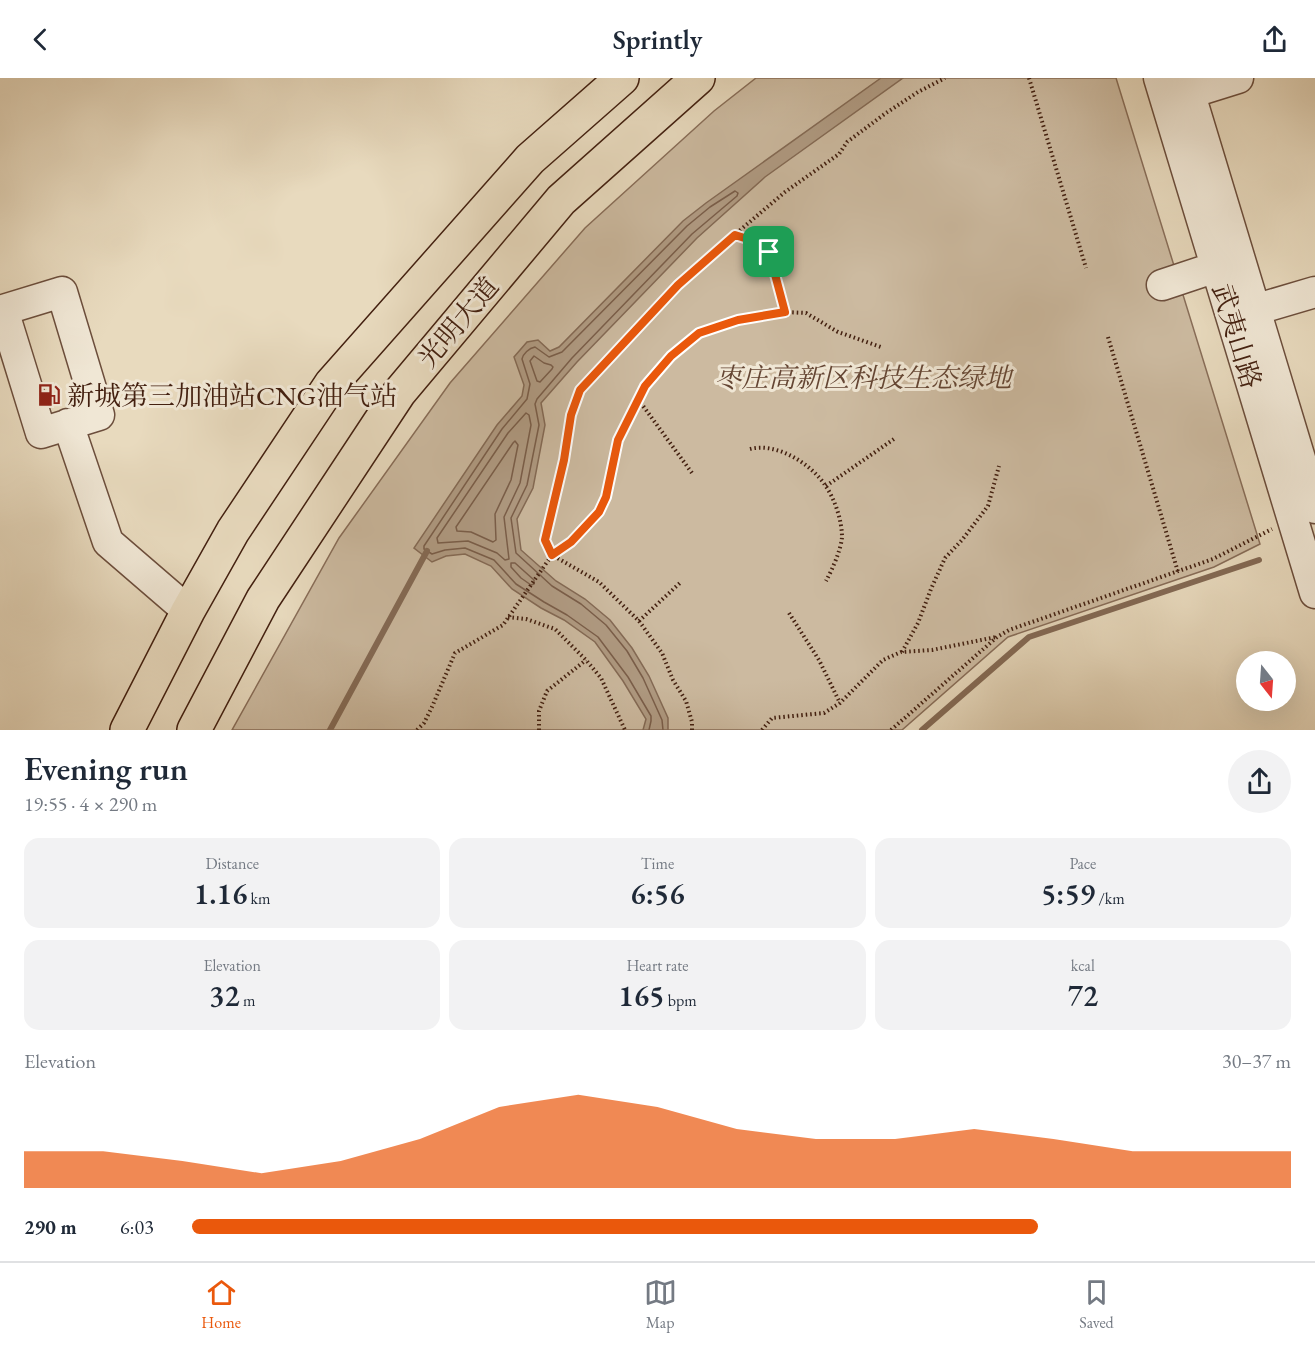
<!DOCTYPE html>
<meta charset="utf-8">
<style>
:root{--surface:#fff;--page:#f2f2f3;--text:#1f2937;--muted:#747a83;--line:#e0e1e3;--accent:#ea580c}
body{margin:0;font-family:"EB Garamond","Noto Serif SC",serif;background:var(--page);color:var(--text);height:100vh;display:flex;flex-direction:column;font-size:22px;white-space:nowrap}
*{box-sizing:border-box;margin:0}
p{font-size:20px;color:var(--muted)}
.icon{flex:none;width:33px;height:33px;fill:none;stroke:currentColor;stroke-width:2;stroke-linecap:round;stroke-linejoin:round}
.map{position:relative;height:652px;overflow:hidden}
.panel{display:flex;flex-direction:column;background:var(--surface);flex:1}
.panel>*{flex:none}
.needle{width:39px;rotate:163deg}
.fabs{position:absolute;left:1236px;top:573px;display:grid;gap:12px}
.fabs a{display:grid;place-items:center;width:60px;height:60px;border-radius:50%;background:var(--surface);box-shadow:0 6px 24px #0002;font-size:30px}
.pin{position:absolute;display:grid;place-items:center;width:51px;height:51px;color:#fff;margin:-26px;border-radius:12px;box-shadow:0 3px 9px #0006}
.round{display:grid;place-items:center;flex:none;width:63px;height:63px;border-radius:32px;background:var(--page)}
.headline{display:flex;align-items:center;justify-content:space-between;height:102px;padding:0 24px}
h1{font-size:33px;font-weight:600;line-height:45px}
.metrics{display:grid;grid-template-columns:repeat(3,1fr);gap:9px;height:102px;padding:6px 24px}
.metrics div{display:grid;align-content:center;border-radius:15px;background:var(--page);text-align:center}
.metrics b{font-size:30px;font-weight:600}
.metrics small{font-size:16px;font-weight:400}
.metrics p{font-size:16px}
.chart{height:168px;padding:12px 24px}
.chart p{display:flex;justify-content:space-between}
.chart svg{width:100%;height:108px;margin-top:6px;fill:var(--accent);opacity:.7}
ul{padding:0 24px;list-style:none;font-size:20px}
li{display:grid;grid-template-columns:96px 72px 1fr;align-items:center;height:45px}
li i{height:15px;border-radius:8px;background:var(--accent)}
header{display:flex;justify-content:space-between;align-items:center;height:78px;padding:0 24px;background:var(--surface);font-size:27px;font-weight:600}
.tab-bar{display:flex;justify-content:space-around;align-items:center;height:84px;border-top:2px solid var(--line);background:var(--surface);font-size:16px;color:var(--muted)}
.tab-bar a{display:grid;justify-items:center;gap:3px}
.tab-bar .active{color:var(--accent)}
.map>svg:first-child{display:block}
.green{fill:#ccbaa0;stroke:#886d58;stroke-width:1.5}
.water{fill:#b09b83;stroke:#846a55;stroke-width:1.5}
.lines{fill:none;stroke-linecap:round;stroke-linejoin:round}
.shore{stroke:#7a5e4a;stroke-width:1.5}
.stream{stroke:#846a55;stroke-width:6}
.minor-casing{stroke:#6c4e3c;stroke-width:33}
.major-casing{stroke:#432010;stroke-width:36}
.path{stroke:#432010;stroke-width:4;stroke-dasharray:1.5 3;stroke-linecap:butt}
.minor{stroke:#f0e7d5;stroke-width:30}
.major{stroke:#e8dabe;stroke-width:33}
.route-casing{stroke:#fff;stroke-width:12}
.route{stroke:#ea580c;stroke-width:8}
.labels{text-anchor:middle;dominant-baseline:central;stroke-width:6;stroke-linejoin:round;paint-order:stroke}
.street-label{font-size:27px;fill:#432010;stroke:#f0e7d5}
.park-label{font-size:27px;font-style:italic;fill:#654634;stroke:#f0e7d5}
.poi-label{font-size:27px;fill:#432010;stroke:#f0e7d5;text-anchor:start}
</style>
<header><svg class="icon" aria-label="back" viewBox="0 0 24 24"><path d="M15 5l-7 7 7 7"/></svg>Sprintly<svg class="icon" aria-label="share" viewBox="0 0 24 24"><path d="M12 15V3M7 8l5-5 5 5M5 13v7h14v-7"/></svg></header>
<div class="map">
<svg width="1315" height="652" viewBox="0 0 1315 652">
<rect width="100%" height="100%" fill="#e8dabe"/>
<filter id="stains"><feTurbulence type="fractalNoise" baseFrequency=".00333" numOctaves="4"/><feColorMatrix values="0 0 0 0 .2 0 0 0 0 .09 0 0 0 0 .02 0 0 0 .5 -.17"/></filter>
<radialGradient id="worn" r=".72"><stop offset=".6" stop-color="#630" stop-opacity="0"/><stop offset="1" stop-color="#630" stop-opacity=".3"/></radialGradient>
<!-- green -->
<path class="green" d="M756,0H1116L1260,466L1214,489L1008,559L902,652H232L339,460L450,305L585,150L714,33Z"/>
<!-- water -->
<path class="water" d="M881,0H903L765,99L697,160L577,284L541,325L545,347L533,410L517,441L521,472L556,503L585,521L610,542L632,570L649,598L668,640V652H643L646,641L623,603L595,564L564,542L541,530L512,511L491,488L465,476L446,478L432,484L414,470L497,347L522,318L524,307L514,279L527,264L538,262L550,273L559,269L683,143L706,125Z"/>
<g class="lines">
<!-- shore -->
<path class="shore" d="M534,278L544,285L551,287L553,289L552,291L540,304L537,303L530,283Z
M526,335L529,337L531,347L520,405L504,439L509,481L505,482L497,475L468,463L438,465L437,460L508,355Z
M515,363L518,367L511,402L495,436L496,462L493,464L471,454L457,453L456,449L513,365Z
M511,485H515L534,502V506L531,507L521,500L511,489Z
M649,652L651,643V638L628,599L598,559L567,537L544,524L516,506L494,482L465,470L445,472L432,476L424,471V468L502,351L527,321L530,306L522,281C523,276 529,270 535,269L549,279L562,274L687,148L710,129L735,113L738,115L737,118L692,156L572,280L537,321L535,326L539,347L527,407L511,440L516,475L552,508L581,526L606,547L627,573L643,600L662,642L663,652"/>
<!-- stream -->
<path class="stream" d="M330,652L427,473
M922,652L1029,559L1259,482"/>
<!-- minor casing -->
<g class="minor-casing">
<path id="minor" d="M1159,0L1315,515
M1185,0L1315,430
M1190,15L1238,0
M1162,207L1216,189
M62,214L99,337L41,355L3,232Z
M1237,237L1315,214
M68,346L108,464L188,533"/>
</g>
<!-- major casing -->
<g class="major-casing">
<path id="major" d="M127,652L188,533L233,453L331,306L530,81L622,0
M194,652L263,521L399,315L561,122L698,0"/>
</g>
<!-- path -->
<path class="path" d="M1029,0L1086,190
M735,157L757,164L769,175L785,234
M1108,259L1178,494
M638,321L692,395
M750,371C777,364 811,386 825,407C835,421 842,443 842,459C841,472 832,492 826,503
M826,408L894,361
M789,535L819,582L840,625
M508,539L526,541L555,551L586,582L601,600L625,652
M639,543L681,504
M902,574L918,545L931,511L945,480L962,462L988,428L999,388
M417,652L424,645L432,629L455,575L503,547L552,477L571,463L599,434L606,419L618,361L638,321L646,308L671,278L699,255L738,242L785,234L806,235L838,254L881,269
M539,652V633L547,613L586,582
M692,652V644L686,623L673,602L662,575L639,543L599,504L552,477L545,462L564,382L571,337L580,312L679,207L739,153L785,114L839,76L847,64L886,35L918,14L945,0
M762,652L772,640L824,635L840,625L883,582L901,574L932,572L996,559
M891,652L997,559L1009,552L1213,481L1272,451"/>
<!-- minor -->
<use href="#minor" class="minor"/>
<!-- major -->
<use href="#major" class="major"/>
</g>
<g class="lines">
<!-- route casing -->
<g class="route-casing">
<path id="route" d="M735,157L757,164L769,174L785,234L738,242L699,255L671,278L645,308L618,362L606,419L599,434L571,464L552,477L545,462L564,382L571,337L580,312L678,207Z"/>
</g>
<!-- route -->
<use href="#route" class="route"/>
</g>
<!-- icons -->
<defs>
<g id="fuel-bare" transform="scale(1.8)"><path d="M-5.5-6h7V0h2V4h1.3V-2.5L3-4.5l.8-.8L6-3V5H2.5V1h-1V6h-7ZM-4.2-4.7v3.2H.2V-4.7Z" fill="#8f2418" stroke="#f0e7d5" stroke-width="2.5" paint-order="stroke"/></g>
</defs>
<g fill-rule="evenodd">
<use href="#fuel-bare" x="49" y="317"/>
</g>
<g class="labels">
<!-- street labels -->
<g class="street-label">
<text transform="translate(458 244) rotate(-50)">光明大道</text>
<text transform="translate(1237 258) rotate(73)">武夷山路</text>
</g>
<!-- park labels -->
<g class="park-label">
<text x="863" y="299">枣庄高新区科技生态绿地</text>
</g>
<!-- poi labels -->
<g class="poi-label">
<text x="67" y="317">新城第三加油站CNG油气站</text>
</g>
</g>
<rect width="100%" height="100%" filter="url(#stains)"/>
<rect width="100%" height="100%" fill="url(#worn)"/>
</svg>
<div class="fabs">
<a><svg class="needle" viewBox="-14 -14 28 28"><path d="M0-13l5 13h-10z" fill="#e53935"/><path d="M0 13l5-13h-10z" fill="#747a83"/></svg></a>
</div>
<div class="pin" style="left:769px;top:174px;background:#1e9e55"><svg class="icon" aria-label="arrive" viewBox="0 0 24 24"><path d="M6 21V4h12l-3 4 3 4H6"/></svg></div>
</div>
<section class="panel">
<div class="headline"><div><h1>Evening run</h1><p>19:55 · 4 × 290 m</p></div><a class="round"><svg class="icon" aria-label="share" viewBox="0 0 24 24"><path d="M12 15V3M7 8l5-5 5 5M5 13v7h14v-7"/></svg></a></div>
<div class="metrics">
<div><p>Distance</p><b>1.16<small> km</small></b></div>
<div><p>Time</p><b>6:56</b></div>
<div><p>Pace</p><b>5:59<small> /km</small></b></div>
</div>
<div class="metrics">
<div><p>Elevation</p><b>32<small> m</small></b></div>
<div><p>Heart rate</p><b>165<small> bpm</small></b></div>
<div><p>kcal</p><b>72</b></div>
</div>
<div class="chart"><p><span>Elevation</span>30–37 m</p>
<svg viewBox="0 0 160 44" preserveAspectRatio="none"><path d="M0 44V29L10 29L20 33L30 38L40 33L50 24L60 11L70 6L80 11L90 20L100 24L110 24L120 20L130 24L140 29L150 29L160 29V44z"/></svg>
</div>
<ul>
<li><b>290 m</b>6:03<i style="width:77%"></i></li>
</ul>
</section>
<nav class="tab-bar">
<a class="active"><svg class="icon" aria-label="home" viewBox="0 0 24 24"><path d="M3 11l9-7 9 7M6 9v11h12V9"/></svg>Home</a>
<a><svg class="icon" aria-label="map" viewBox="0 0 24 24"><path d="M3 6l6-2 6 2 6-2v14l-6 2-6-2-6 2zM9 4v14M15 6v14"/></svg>Map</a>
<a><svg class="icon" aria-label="saved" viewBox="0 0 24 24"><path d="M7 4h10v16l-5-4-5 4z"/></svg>Saved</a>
</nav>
